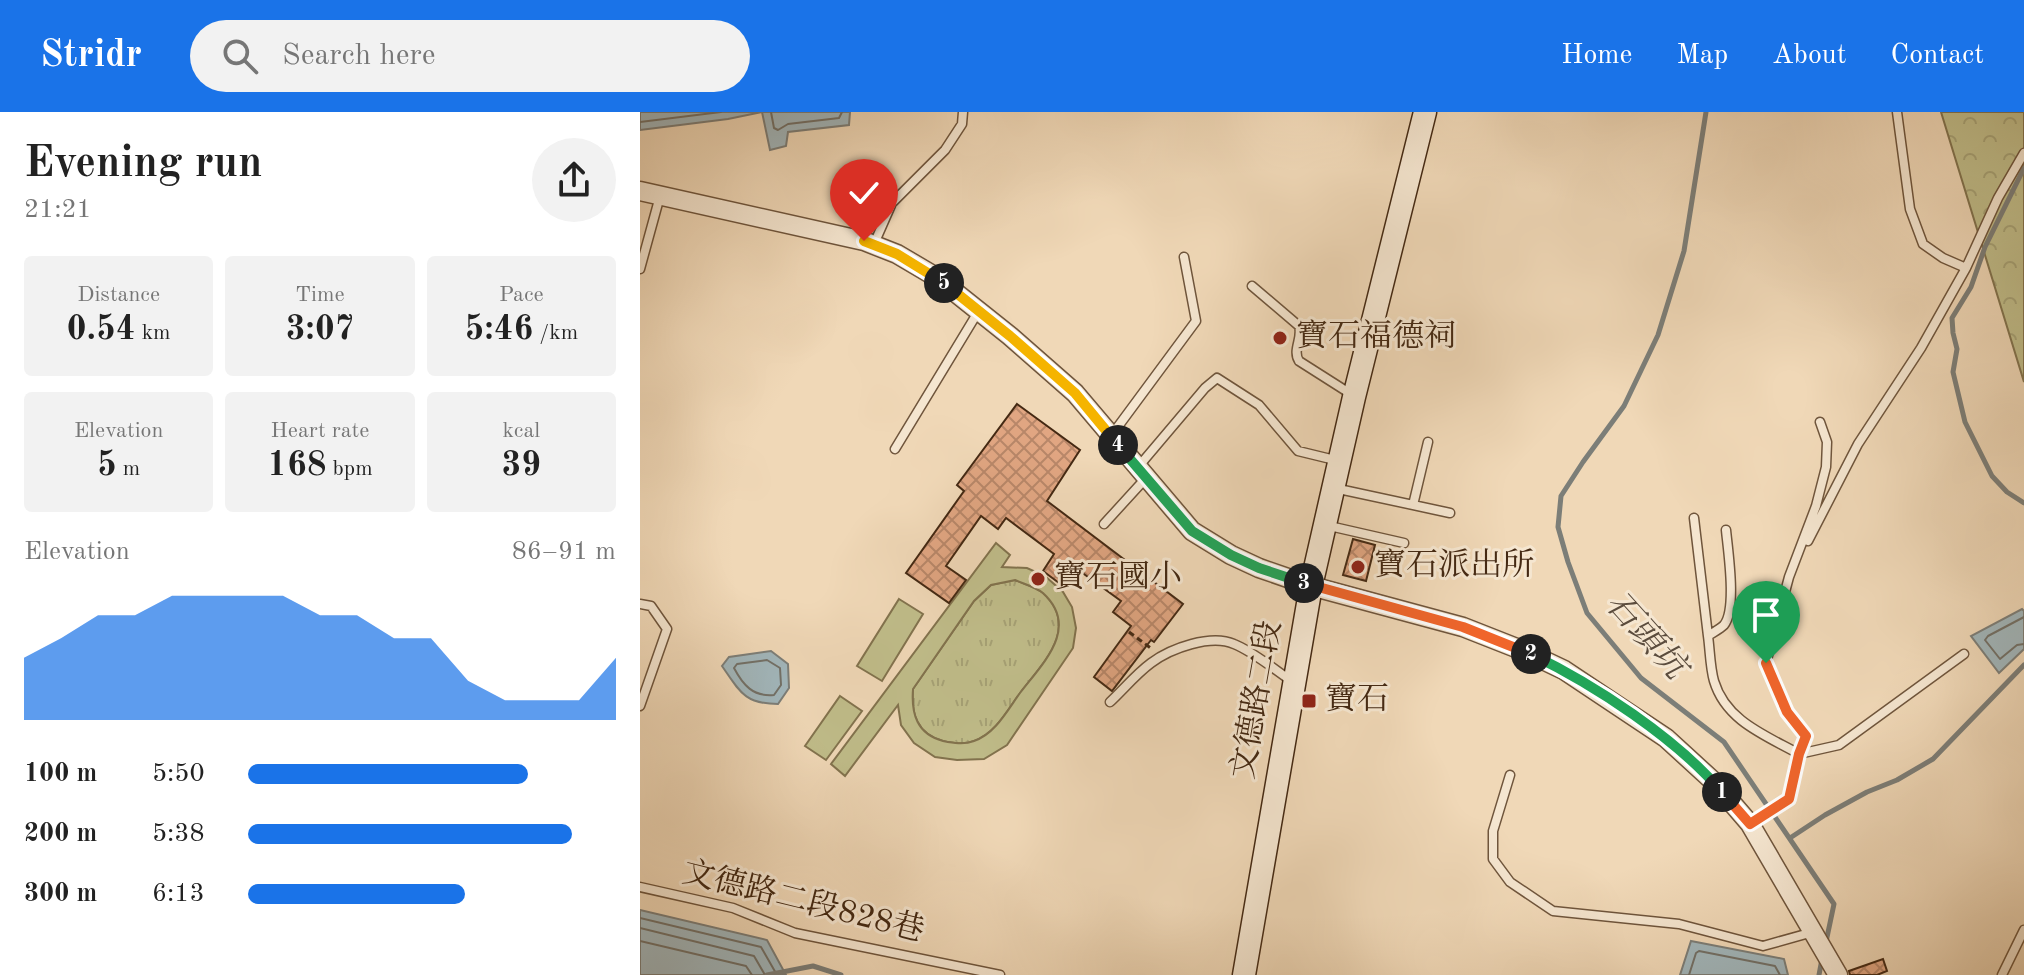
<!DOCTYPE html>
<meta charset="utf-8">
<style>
:root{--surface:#fff;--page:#f2f2f2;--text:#222;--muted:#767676;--accent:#1a73e8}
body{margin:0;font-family:"Old Standard TT","Noto Serif TC",serif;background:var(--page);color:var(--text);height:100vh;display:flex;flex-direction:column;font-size:30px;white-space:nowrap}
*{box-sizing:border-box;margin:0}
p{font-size:26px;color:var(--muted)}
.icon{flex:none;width:44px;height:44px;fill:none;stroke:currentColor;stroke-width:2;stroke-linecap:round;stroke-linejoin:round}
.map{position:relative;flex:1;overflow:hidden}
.sheet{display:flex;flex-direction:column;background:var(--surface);width:640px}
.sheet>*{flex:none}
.pin{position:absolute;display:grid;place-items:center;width:68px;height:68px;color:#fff;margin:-82px -34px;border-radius:50% 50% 50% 0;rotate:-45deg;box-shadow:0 0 8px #0007}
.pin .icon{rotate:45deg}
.km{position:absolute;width:40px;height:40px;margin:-20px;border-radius:50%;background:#222;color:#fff;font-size:22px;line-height:40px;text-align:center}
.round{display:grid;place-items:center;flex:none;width:84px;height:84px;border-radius:42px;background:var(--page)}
.overview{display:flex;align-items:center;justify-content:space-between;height:136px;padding:0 24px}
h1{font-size:44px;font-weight:800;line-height:60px}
.metrics{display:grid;grid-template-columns:repeat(3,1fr);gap:12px;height:136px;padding:8px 24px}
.metrics div{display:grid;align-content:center;border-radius:8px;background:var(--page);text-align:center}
.metrics b{font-size:34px;font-weight:800}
.metrics small{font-size:22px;font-weight:400}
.metrics p{font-size:22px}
.chart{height:224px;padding:16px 24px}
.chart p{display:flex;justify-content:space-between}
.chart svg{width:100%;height:144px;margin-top:8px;fill:var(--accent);opacity:.7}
ul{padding:0 24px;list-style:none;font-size:26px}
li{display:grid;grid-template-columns:128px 96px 1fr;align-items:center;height:60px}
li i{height:20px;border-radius:10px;background:var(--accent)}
header{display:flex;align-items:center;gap:48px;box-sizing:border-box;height:112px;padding:0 40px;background:var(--accent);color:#fff}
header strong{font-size:38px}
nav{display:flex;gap:44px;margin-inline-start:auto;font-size:28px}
.search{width:560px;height:72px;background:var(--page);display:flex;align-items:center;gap:20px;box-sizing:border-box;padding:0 28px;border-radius:44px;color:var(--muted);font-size:30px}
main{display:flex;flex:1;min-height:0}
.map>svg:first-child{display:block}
.grass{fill:url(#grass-tufts);stroke:#82734e;stroke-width:2}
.forest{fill:url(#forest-crowns);stroke:#82734e;stroke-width:2}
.pitch{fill:#c0bd8a;stroke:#82734e;stroke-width:2;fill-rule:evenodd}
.water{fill:#a1b6bb;stroke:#7c7e78;stroke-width:2}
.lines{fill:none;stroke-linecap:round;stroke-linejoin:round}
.shore{stroke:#727067;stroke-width:2}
.stream{stroke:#7c7e78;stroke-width:5}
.building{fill:url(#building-cross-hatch);stroke:#442913;stroke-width:2}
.service-casing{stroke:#6f553c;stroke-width:11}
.tertiary-casing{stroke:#6f553c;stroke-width:21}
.secondary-casing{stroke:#442913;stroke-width:25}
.path{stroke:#442913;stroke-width:3;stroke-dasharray:6 4;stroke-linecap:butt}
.service{stroke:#f5e6d0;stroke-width:8}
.tertiary{stroke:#f5e6d0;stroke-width:18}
.secondary{stroke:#f5e6d0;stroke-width:22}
.split-1-casing{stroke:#fff;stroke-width:16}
.split-2-casing{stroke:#fff;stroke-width:16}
.split-3-casing{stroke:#fff;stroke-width:16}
.split-4-casing{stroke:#fff;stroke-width:16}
.split-5-casing{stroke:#fff;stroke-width:16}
.split-6-casing{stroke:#fff;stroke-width:16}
.split-1{stroke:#f0652b;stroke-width:10}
.split-2{stroke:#22a559;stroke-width:10}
.split-3{stroke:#f0652b;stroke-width:10}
.split-4{stroke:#22a559;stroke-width:10}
.split-5{stroke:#f5b400;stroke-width:10}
.split-6{stroke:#f5b400;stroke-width:10}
.poi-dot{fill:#8f2418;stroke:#f5e6d0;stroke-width:3}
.labels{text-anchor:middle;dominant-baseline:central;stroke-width:6;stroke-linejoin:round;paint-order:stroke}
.poi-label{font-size:32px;fill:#442913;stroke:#f5e6d0;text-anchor:start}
.street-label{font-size:32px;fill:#442913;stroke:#f5e6d0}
.water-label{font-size:34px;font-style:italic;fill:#5b4c3d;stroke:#f5e6d0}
</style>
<header>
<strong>Stridr</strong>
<div class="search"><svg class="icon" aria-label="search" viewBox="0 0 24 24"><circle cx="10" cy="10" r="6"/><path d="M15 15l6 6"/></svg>Search here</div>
<nav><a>Home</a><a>Map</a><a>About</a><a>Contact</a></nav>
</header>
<main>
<section class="sheet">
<div class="overview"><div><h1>Evening run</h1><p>21:21</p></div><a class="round"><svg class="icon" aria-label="share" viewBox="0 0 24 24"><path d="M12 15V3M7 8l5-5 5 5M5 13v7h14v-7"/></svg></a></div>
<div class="metrics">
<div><p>Distance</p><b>0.54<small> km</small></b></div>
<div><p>Time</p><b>3:07</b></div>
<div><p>Pace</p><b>5:46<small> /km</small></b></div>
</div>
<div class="metrics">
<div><p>Elevation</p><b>5<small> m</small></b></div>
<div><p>Heart rate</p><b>168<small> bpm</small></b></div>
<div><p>kcal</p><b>39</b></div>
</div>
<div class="chart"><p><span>Elevation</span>86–91 m</p>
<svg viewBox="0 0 160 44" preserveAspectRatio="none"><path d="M0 44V25L10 19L20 12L30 12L40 6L50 6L60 6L70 6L80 12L90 12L100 19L110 19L120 32L130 38L140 38L150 38L160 25V44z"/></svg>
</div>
<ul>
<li><b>100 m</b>5:50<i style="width:76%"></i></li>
<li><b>200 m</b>5:38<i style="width:88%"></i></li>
<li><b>300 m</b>6:13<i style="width:59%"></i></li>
</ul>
</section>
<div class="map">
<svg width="1384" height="863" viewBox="0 0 1384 863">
<defs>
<pattern id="grass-tufts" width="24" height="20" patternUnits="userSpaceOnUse" patternTransform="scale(2)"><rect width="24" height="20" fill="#c0bd8a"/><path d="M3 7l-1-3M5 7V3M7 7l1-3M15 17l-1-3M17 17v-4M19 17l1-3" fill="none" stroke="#a6a276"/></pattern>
<pattern id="forest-crowns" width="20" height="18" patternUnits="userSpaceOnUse" patternTransform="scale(2)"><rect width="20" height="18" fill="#c0bd8a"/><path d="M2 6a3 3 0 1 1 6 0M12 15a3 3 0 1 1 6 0" fill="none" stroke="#a6a276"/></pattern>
<pattern id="building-cross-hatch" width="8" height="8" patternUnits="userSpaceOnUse" patternTransform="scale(2)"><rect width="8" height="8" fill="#e1a682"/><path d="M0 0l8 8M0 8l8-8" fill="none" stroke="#b88769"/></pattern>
</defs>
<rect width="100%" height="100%" fill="#f0d8b7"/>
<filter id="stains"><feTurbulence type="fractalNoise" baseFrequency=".0025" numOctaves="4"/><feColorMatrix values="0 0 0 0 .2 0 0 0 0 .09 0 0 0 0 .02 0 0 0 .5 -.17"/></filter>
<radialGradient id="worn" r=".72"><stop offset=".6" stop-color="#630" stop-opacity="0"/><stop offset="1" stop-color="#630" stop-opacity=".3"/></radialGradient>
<!-- grass -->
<path class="grass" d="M375,468C384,472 396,475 403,481C441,516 402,552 380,581C367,599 355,622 334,629C324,633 313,631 303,629C277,622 271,602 273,577L334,489L351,473Z"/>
<!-- forest -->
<path class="forest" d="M1301,0H1384V270Z"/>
<!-- pitch -->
<path class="pitch" d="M356,431L370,443L362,455L387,456L405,464L423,480L432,495L436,516L433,536L367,633L344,647L317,648L295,645L274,631L261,613L258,593L205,664L191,652ZM375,468C384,472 396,475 403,481C441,516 402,552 380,581C367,599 355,622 334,629C324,633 313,631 303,629C277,622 271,602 273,577L334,489L351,473Z
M259,487L283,502L242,569L217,554Z
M200,584L222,599L186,648L165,634Z"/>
<!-- water -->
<path class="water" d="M0,0H210L209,13L148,20L146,34L130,38L122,0L88,7L0,18Z
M1382,497L1384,499V537L1359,561L1331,524Z
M131,539L148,552L149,576L138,592C105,592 100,580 82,554L89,545Z
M0,798L127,828L146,863H0Z
M1051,829L1144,847L1148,863H1040Z"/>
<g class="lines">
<!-- shore -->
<path class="shore" d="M131,0L134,16L138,18L148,12L199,6L202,0
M0,10L81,0
M1384,505L1348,524L1345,528L1360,547L1377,533L1384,532
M127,548L140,556L141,573L134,583C113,585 103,573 94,556L97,552Z
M0,806L121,835L137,863
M0,816L114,844L125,863
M0,829L106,854L112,863
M1049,863L1056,841L1059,839L1135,854L1140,863"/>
<!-- stream -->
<path class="stream" d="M1066,0L1044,139L1018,223L984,294L943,350L921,384L918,415L928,450L947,501L1001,566L1084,630L1194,792L1186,830
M1384,56L1345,135L1331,175L1312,206L1313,221L1317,237L1313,260L1325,310L1352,364L1367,380L1384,391
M1150,726L1185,703L1227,680L1257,668L1293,647L1384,553
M127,863L173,854L201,863
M1179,863L1182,847"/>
</g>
<!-- building -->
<path class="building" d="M377,292L440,338L407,389L543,492L514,530L511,528L472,579L454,565L491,514L473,500L481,489L437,457L423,474L403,459L414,442L366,406L358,417L341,404L306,454L326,468L309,491L266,461L324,379L317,373Z
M713,427L735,433L726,469L703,463Z
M1243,847L1247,859L1237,863H1210L1209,859Z"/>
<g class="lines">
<!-- service casing -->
<g class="service-casing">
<path id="service" d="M1257,0L1270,97L1283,132L1303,146L1326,156
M234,132L252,91L305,38L322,12L323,0
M0,157L20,84
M612,174L659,214C663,226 652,238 659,249L714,284
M471,324L556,209L544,145
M255,337L338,200
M499,354L565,276L577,266L619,293L658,339L699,349
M694,376L810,401
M773,393L788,330
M1054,406L1068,524
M464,412L506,366
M685,413L764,431
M1086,418C1088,439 1097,497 1084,513C1080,517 1072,521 1068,524C1070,538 1070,555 1074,569C1086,609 1125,623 1159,642L1166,624L1147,600L1126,551L1149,465L1176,394L1186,355L1187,330L1180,310
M1168,429L1218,332L1281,236L1326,156L1358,86L1384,41
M0,492L11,494L27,517L0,594
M470,590C483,578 496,562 511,551C531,536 571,522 594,532C614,540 635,558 653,570
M870,663L853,719V747L870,770L913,799L1039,812L1123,834L1173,820
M1110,712L1149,687L1159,642L1199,633L1324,542
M0,775L93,796L155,821L360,863
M1362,863L1384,818"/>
</g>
<!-- tertiary casing -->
<g class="tertiary-casing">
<path id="tertiary" d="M0,79L224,129L257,142L296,165L370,224L435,281L552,419L591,443L619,456L671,474L823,515L884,539L924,558L1026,626L1073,669L1110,712L1198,863"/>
</g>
<!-- secondary casing -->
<g class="secondary-casing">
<path id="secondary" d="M604,863L671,474L714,285L785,0"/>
</g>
<!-- path -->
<path class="path" d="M489,520L512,537"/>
<!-- service -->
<use href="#service" class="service"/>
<!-- tertiary -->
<use href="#tertiary" class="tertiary"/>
<!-- secondary -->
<use href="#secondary" class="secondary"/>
</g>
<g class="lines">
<!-- split-1 casing -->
<g class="split-1-casing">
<path id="split-1" d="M1082,680L1110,712L1149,687L1159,642L1166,624L1147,600L1126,551"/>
</g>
<!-- split-2 casing -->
<g class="split-2-casing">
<path id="split-2" d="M891,542C955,573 1036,626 1082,680"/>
</g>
<!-- split-3 casing -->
<g class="split-3-casing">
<path id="split-3" d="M664,471L823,515L891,542"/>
</g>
<!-- split-4 casing -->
<g class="split-4-casing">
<path id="split-4" d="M478,333L552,419L591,443L619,456L664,471"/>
</g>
<!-- split-5 casing -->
<g class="split-5-casing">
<path id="split-5" d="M304,171L370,224L435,281L478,333"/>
</g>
<!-- split-6 casing -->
<g class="split-6-casing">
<path id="split-6" d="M224,129L257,142L304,171"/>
</g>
<!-- split-1 -->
<use href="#split-1" class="split-1"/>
<!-- split-2 -->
<use href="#split-2" class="split-2"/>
<!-- split-3 -->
<use href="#split-3" class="split-3"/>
<!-- split-4 -->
<use href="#split-4" class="split-4"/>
<!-- split-5 -->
<use href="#split-5" class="split-5"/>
<!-- split-6 -->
<use href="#split-6" class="split-6"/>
</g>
<!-- markers -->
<g class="poi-dot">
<circle cx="640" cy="226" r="8"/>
<circle cx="718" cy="455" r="8"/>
<circle cx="398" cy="467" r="8"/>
<rect x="661" y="581" width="16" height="16" rx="4"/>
</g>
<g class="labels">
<!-- poi labels -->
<g class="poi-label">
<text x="656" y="226">寶石福德祠</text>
<text x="734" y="455">寶石派出所</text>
<text x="414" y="467">寶石國小</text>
<text x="685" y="589">寶石</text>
</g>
<!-- street labels -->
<g class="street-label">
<text transform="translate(618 588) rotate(-80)">文德路二段</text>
<text transform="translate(163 791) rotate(14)">文德路二段828巷</text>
</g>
<!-- water labels -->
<g class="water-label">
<text transform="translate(1005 524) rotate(48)">石頭坑</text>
</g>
</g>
<rect width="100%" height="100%" filter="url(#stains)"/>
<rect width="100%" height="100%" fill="url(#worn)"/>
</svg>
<div class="pin" style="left:1126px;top:551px;background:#1e9e55"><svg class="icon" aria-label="arrive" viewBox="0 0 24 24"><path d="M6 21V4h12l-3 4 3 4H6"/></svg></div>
<div class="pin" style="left:224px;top:129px;background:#d93025"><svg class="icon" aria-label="check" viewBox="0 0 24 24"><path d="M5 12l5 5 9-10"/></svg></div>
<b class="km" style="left:1082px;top:680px">1</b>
<b class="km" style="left:891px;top:542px">2</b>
<b class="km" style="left:664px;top:471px">3</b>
<b class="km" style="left:478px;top:333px">4</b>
<b class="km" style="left:304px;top:171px">5</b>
</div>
</main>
